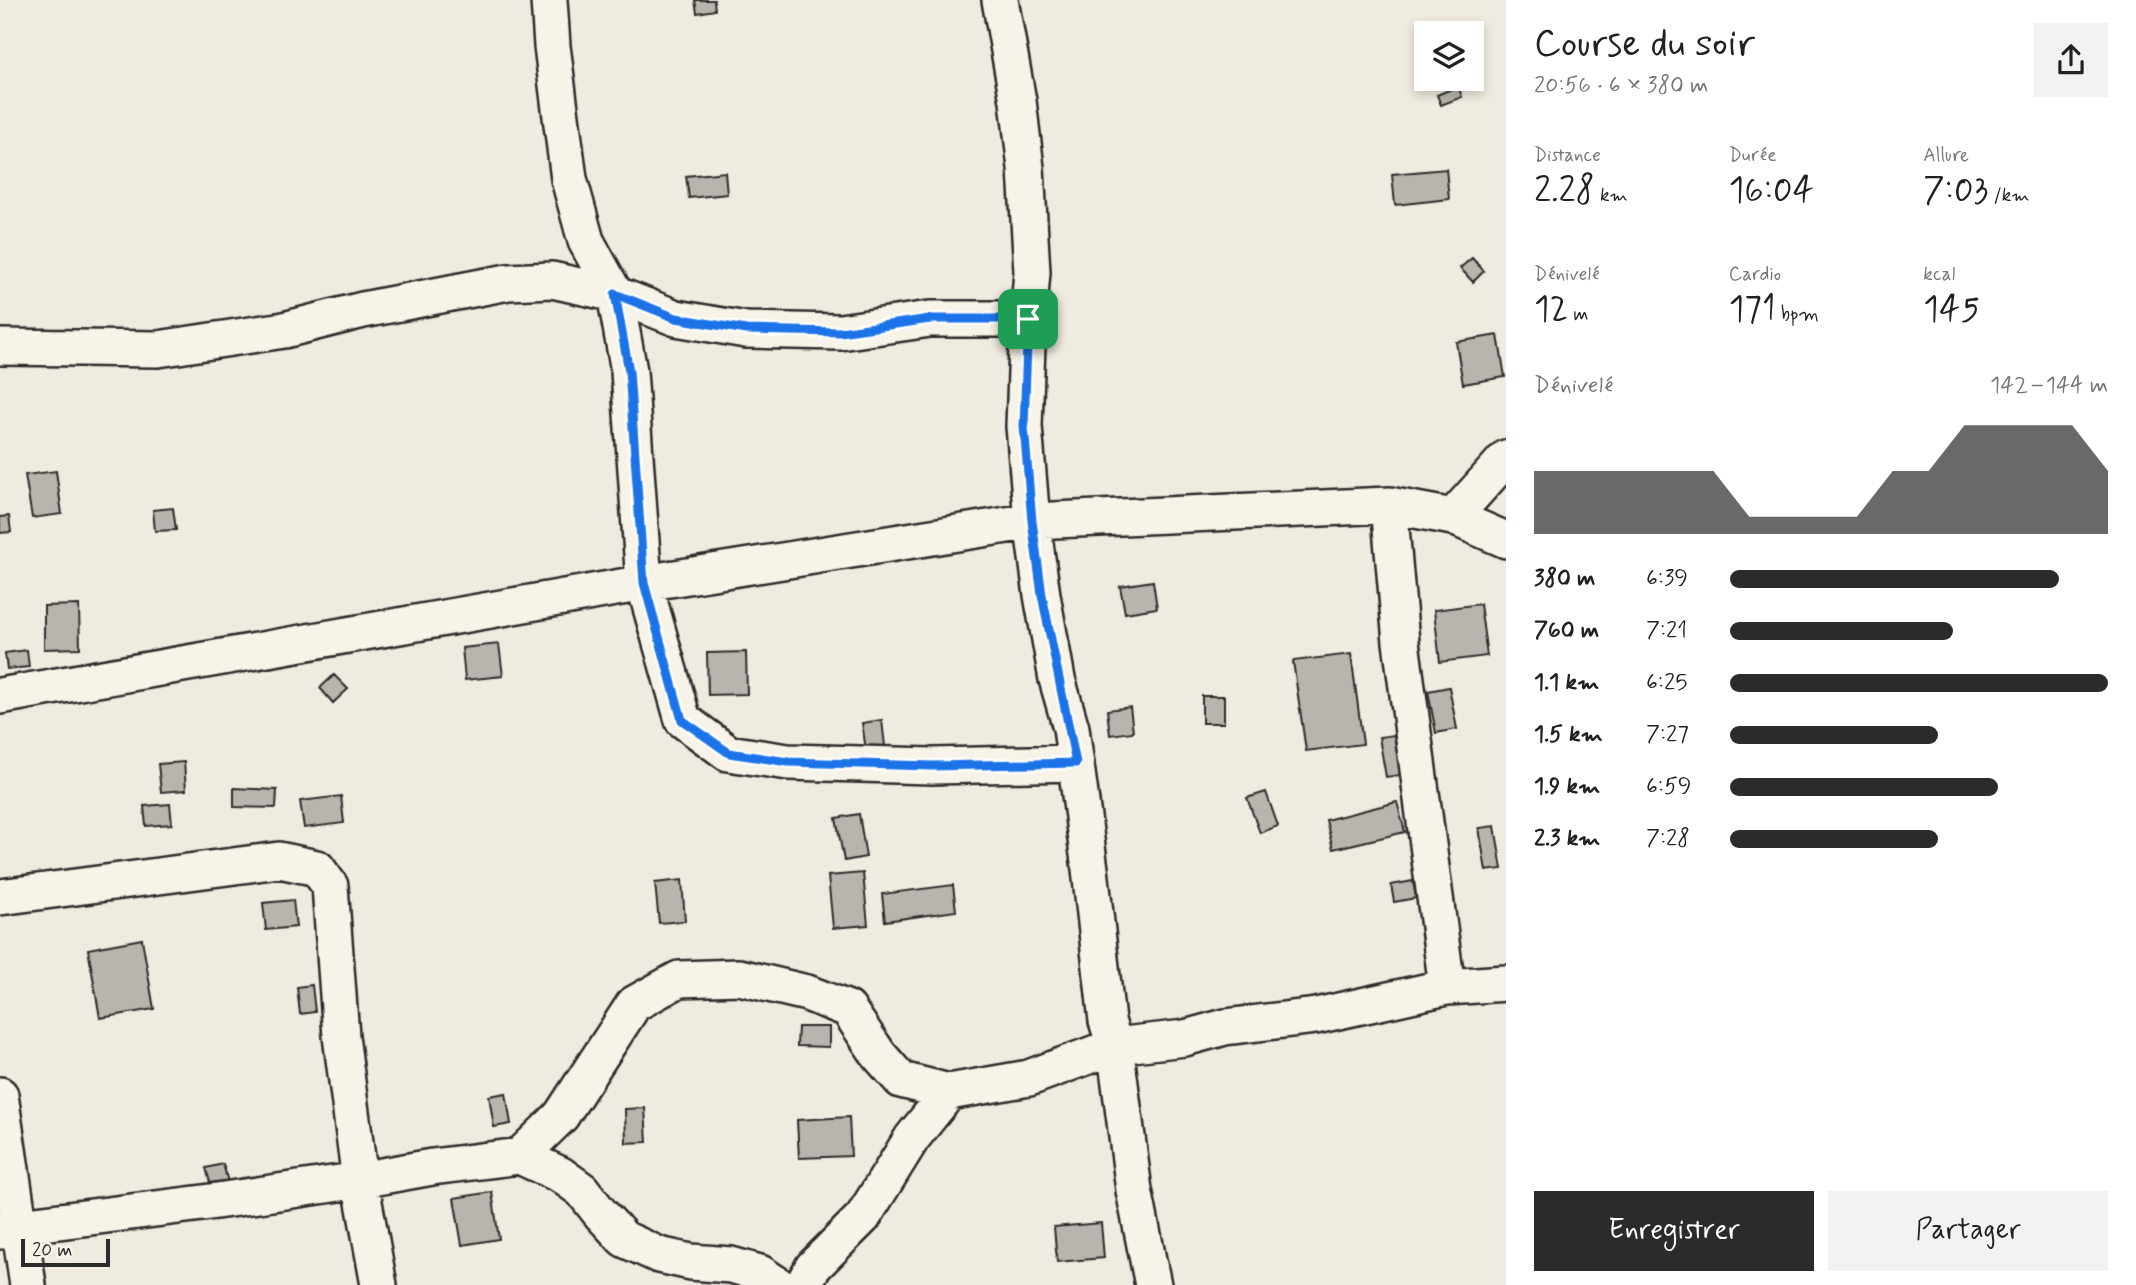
<!DOCTYPE html>
<html lang="fr">
<meta charset="utf-8">
<style>
:root{--surface:#fff;--page:#f2f2f2;--text:#202124;--muted:#757577;--accent:#2b2b2b}
body{margin:0;font-family:Mynerve,sans-serif;background:var(--page);color:var(--text);height:100vh;display:flex;flex-direction:column;font-size:26px;white-space:nowrap}
*{box-sizing:border-box;margin:0}
p{font-size:23px;color:var(--muted)}
.icon{flex:none;width:38px;height:38px;fill:none;stroke:currentColor;stroke-width:2;stroke-linecap:round;stroke-linejoin:round}
.map{position:relative;flex:1;overflow:hidden}
.details{display:flex;flex-direction:column;background:var(--surface);width:630px}
.details>*{flex:none}
.fabs{position:absolute;left:1414px;top:21px;display:grid;gap:14px}
.fabs a{display:grid;place-items:center;width:70px;height:70px;border-radius:0px;background:var(--surface);box-shadow:0 4px 10px #0003;font-size:35px}
.scale{position:absolute;left:21px;bottom:18px;width:89px;box-sizing:border-box;padding-left:7px;border:4px solid #2b2b2b;border-top:0;font-size:19px;line-height:24px;white-space:nowrap;color:#2b2b2b;-webkit-text-stroke:5px #f7f3e8;paint-order:stroke}
.pin{position:absolute;display:grid;place-items:center;width:60px;height:60px;color:#fff;margin:-30px;border-radius:14px;box-shadow:0 4px 10px #0006}
.round{display:grid;place-items:center;flex:none;width:74px;height:74px;border-radius:0px;background:var(--page)}
.overview{display:flex;align-items:center;justify-content:space-between;height:119px;padding:0 28px}
h1{font-size:38px;font-weight:600;line-height:52px}
.stats{display:grid;grid-template-columns:repeat(3,1fr);gap:10px;height:119px;padding:7px 28px}
.stats div{display:grid;align-content:center}
.stats b{font-size:35px;font-weight:600}
.stats small{font-size:19px;font-weight:400}
.stats p{font-size:19px}
.chart{height:196px;padding:14px 28px}
.chart p{display:flex;justify-content:space-between}
.chart svg{width:100%;height:126px;margin-top:7px;fill:var(--accent);opacity:.7}
.primary-button{display:flex;gap:14px;margin-top:auto;padding:14px 28px}
.primary-button a{flex:1;height:80px;border-radius:0px;background:var(--accent);color:#fff;font-size:28px;font-weight:600;line-height:80px;text-align:center}
.primary-button a+a{background:var(--page);color:var(--text)}
ul{padding:0 28px;list-style:none;font-size:23px}
li{display:grid;grid-template-columns:112px 84px 1fr;align-items:center;height:52px}
li i{height:18px;border-radius:9px;background:var(--accent)}
main{display:flex;flex:1;min-height:0}
.map>svg:first-child{display:block}
.building{fill:#b8b5ae;stroke:#2b2b2b;stroke-width:2}
.lines{fill:none;stroke-linecap:round;stroke-linejoin:round}
.street-casing{stroke:#2b2b2b;stroke-width:40}
.street{stroke:#f7f3e8;stroke-width:35}
.route-casing{stroke:#fff;stroke-width:14}
.route{stroke:#1a73e8;stroke-width:9}
</style>
<main>
<div class="map">
<svg width="1506" height="1285" viewBox="0 0 1506 1285">
<rect width="100%" height="100%" fill="#efebe0"/>
<filter id="ink" filterUnits="userSpaceOnUse"><feTurbulence type="fractalNoise" baseFrequency=".0143" numOctaves="2"/><feDisplacementMap in="SourceGraphic" scale="14" xChannelSelector="R" yChannelSelector="G"/><feConvolveMatrix kernelMatrix="1 2 1 2 8 2 1 2 1" color-interpolation-filters="sRGB"/></filter>
<g filter="url(#ink)">
<!-- building -->
<path class="building" d="M695,0H714L715,10L697,13Z
M1458,86L1462,97L1441,105L1437,95Z
M1446,169L1449,199L1395,205L1392,174Z
M725,172L727,194L689,198L686,176Z
M1472,258L1484,271L1473,282L1460,268Z
M1498,335L1505,377L1463,384L1456,342Z
M56,471L62,514L32,518L25,475Z
M173,508L176,530L155,531L153,510Z
M9,516L11,532L0,533V517Z
M1153,581L1157,608L1125,613L1120,586Z
M1480,604L1487,656L1440,662L1434,610Z
M79,605L80,648L44,649V606Z
M499,644L503,676L465,680L462,648Z
M27,650L29,667L7,669L5,653Z
M746,652L747,694L708,695L707,653Z
M1351,654L1363,744L1306,751L1293,661Z
M334,675L348,689L333,703L320,688Z
M1449,687L1457,729L1436,733L1428,691Z
M1202,696H1224V723H1202Z
M1130,707L1133,732L1110,735L1107,710Z
M882,720L886,755L867,757L862,723Z
M1394,735L1401,775L1386,777L1379,737Z
M184,762L186,790L161,792L158,764Z
M234,788L277,790L276,808L234,807Z
M1266,792L1278,826L1260,833L1247,798Z
M341,796L344,823L304,828L300,801Z
M1397,802L1405,832L1333,849L1326,820Z
M170,804L172,824L146,826L144,806Z
M859,814L866,857L844,861L836,818Z
M1495,826L1502,869L1486,871L1479,828Z
M863,873L868,925L833,928L828,876Z
M682,880L685,921L659,923L655,883Z
M1413,881L1416,898L1394,902L1391,885Z
M953,885L956,911L885,921L882,894Z
M293,900L296,927L266,930L263,903Z
M142,939L154,1009L100,1018L88,949Z
M312,985L315,1012L300,1014L297,987Z
M798,1027H829V1047L797,1046Z
M506,1093L511,1124L494,1127L489,1096Z
M645,1108L647,1142L626,1143L625,1109Z
M849,1117L851,1156L799,1158L797,1120Z
M223,1164L228,1182L211,1186L206,1168Z
M492,1192L499,1239L462,1245L454,1198Z
M1101,1223L1104,1258L1057,1262L1054,1227Z"/>
<g class="lines">
<!-- street casing -->
<g class="street-casing">
<path id="street" d="M549,0L552,46L569,179L586,241L615,294L676,318L746,330L840,332L930,319H1028
M1000,0L1018,101L1026,168L1032,272L1028,319L1024,426L1032,521L1042,595L1057,679L1071,728L1090,869L1107,1021L1115,1046L1134,1190L1153,1285
M0,347L158,349L284,330L363,310L508,282L552,280L615,294L629,371L644,583L683,720L728,753L788,762L932,766L1076,763
M1389,505L1401,642L1447,987
M1453,517L1506,458
M0,696L644,583L1032,521L1389,505L1453,517L1506,540
M0,897L279,860L317,868L330,886L341,1036L360,1180L432,1167L520,1156L561,1175L582,1190L600,1213L624,1239L659,1255L691,1262L731,1265L760,1273L778,1285
M0,1095L28,1285
M520,1156L561,1116L634,1004L679,979L739,977L807,993L848,1009L879,1055L901,1080L949,1092L1029,1078L1115,1046L1185,1038L1225,1027L1316,1016L1447,987L1506,983
M0,1231L19,1226L203,1203L360,1180L379,1285
M803,1285L813,1267L863,1217L912,1138L949,1092"/>
</g>
<!-- street -->
<use href="#street" class="street"/>
</g>
</g>
<g class="lines" filter="url(#ink)">
<!-- route casing -->
<g class="route-casing">
<path id="route" d="M615,294L676,318L746,330L840,332L930,319H1028L1024,426L1032,521L1042,595L1076,763L932,766L788,762L729,753L682,720L644,583L629,371Z"/>
</g>
<!-- route -->
<use href="#route" class="route"/>
</g>
</svg>
<div class="fabs">
<a><svg class="icon" aria-label="layers" viewBox="0 0 24 24"><path d="M12 4l9 5-9 5-9-5zM3 14l9 5 9-5"/></svg></a>
</div>
<div class="scale">20 m</div>
<div class="pin" style="left:1028px;top:319px;background:#1e9e55"><svg class="icon" aria-label="arrive" viewBox="0 0 24 24"><path d="M6 21V4h12l-3 4 3 4H6"/></svg></div>
</div>
<section class="details">
<div class="overview"><div><h1>Course du soir</h1><p>20:56 · 6 × 380 m</p></div><a class="round"><svg class="icon" aria-label="share" viewBox="0 0 24 24"><path d="M12 15V3M7 8l5-5 5 5M5 13v7h14v-7"/></svg></a></div>
<div class="stats">
<div><p>Distance</p><b>2.28<small> km</small></b></div>
<div><p>Durée</p><b>16:04</b></div>
<div><p>Allure</p><b>7:03<small> /km</small></b></div>
</div>
<div class="stats">
<div><p>Dénivelé</p><b>12<small> m</small></b></div>
<div><p>Cardio</p><b>171<small> bpm</small></b></div>
<div><p>kcal</p><b>145</b></div>
</div>
<div class="chart"><p><span>Dénivelé</span>142–144 m</p>
<svg viewBox="0 0 160 44" preserveAspectRatio="none"><path d="M0 44V22L10 22L20 22L30 22L40 22L50 22L60 38L70 38L80 38L90 38L100 22L110 22L120 6L130 6L140 6L150 6L160 22V44z"/></svg>
</div>
<ul>
<li><b>380 m</b>6:39<i style="width:87%"></i></li>
<li><b>760 m</b>7:21<i style="width:59%"></i></li>
<li><b>1.1 km</b>6:25<i style="width:100%"></i></li>
<li><b>1.5 km</b>7:27<i style="width:55%"></i></li>
<li><b>1.9 km</b>6:59<i style="width:71%"></i></li>
<li><b>2.3 km</b>7:28<i style="width:55%"></i></li>
</ul>
<div class="primary-button"><a>Enregistrer</a><a>Partager</a></div>
</section>
</main>
